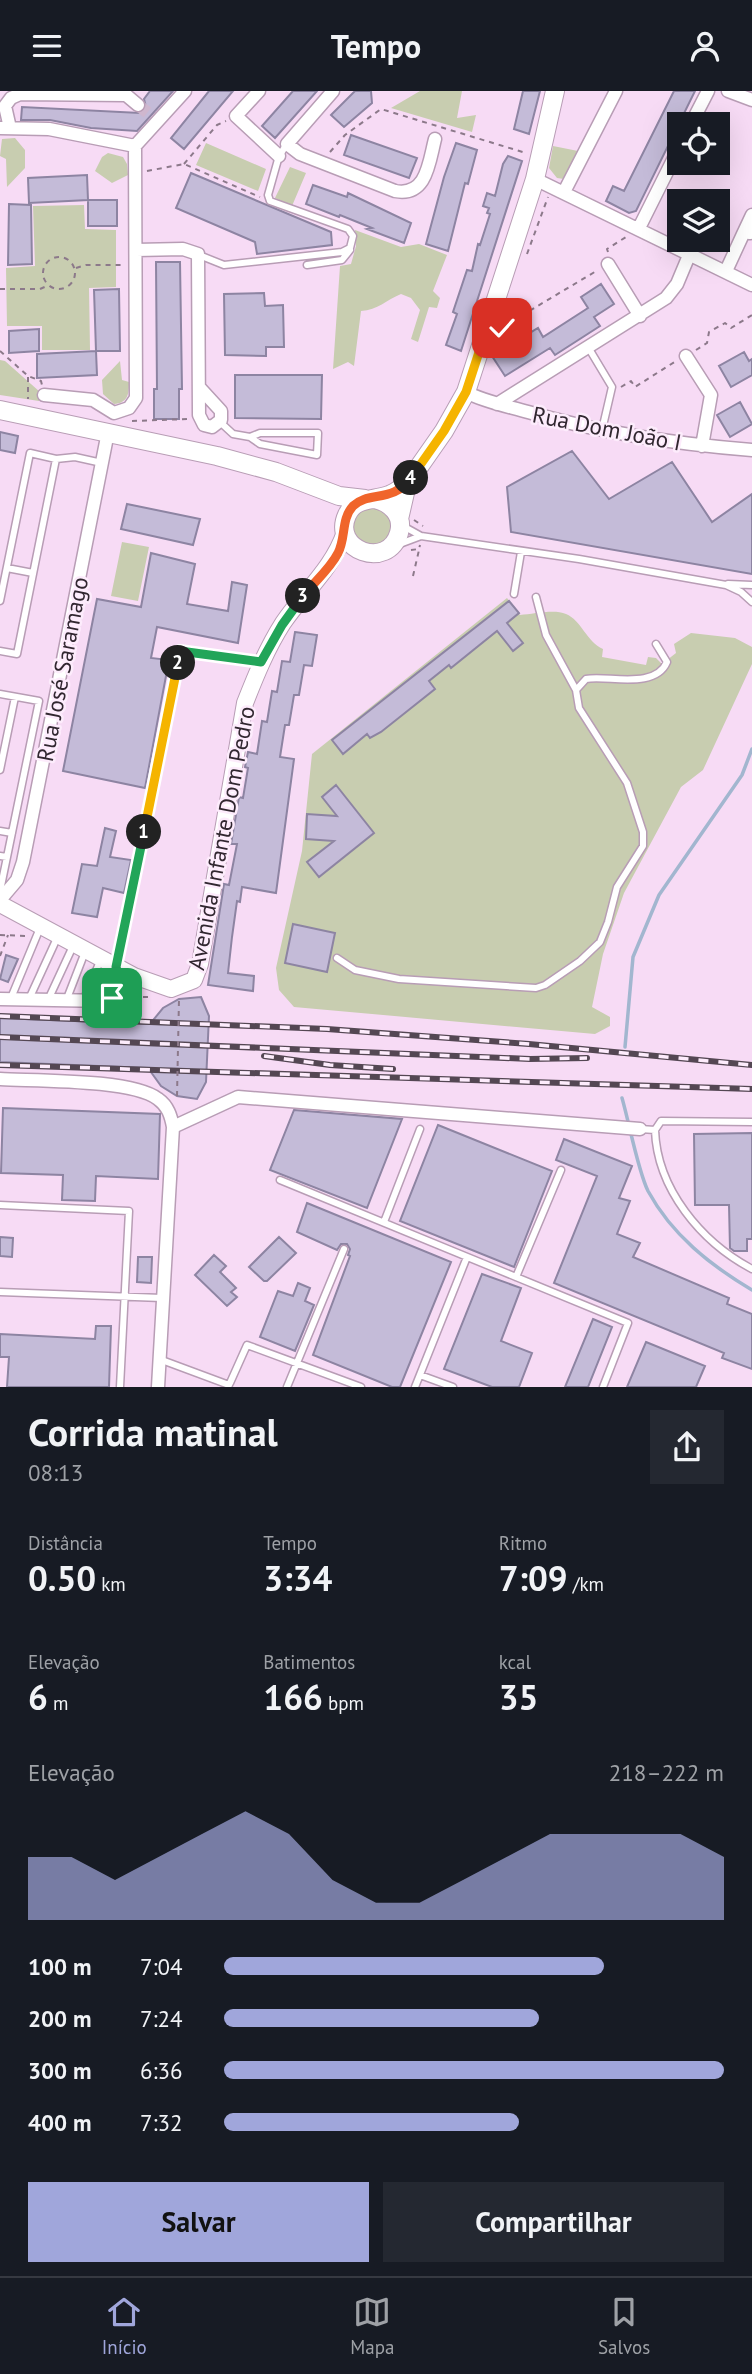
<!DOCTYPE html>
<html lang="pt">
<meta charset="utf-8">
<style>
:root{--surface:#171b24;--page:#242831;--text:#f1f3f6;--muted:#9ea1a6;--line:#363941;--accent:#a0a6db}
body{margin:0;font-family:"PT Sans",sans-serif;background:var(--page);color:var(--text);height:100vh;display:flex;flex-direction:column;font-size:26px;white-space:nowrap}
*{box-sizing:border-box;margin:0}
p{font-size:23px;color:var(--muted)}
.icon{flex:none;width:38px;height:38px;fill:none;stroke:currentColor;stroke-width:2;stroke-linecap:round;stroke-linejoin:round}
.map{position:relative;height:1296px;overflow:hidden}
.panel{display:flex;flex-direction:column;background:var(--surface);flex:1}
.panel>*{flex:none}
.controls{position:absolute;left:667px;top:21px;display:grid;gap:14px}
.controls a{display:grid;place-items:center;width:63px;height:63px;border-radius:0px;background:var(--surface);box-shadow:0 7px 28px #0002;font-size:35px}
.pin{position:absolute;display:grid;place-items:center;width:60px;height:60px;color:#fff;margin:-30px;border-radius:14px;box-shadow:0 4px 10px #0006}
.km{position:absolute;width:35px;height:35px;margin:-18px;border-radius:50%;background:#222;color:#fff;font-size:19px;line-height:35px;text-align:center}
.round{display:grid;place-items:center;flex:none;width:74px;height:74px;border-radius:0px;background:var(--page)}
.head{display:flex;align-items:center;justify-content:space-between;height:119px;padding:0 28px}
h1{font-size:38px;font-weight:600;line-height:52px}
.stats{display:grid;grid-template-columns:repeat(3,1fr);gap:10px;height:119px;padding:7px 28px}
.stats div{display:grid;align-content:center}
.stats b{font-size:35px;font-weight:600}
.stats small{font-size:19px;font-weight:400}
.stats p{font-size:19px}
.chart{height:196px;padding:14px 28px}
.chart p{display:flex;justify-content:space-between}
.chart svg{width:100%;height:126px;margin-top:7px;fill:var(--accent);opacity:.7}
.button{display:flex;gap:14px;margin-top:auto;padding:14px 28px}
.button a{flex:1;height:80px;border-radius:0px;background:var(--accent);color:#111;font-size:28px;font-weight:600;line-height:80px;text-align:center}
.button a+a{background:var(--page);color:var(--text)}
ul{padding:0 28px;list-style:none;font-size:23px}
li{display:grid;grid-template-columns:112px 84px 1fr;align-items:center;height:52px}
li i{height:18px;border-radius:9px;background:var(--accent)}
header{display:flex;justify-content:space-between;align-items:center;height:91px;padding:0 28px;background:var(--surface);font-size:32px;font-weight:600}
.menu{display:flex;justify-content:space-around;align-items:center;height:98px;border-top:2px solid var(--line);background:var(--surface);font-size:19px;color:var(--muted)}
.menu a{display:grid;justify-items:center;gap:4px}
.menu .on{color:var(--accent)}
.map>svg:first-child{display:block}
.green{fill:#c8cdb0}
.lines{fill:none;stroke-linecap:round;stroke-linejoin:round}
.stream{stroke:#a2b6cf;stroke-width:3.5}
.building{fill:#c4bbd8;stroke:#8d84a2;stroke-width:2}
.minor-tunnel{stroke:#cfb7ce;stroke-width:12;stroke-dasharray:12 6;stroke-linecap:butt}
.service-casing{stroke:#b89db5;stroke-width:9}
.minor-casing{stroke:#b89db5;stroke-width:15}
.tertiary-casing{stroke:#b89db5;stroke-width:18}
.secondary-casing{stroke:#b89db5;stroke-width:20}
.path{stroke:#8c798a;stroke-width:2;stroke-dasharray:5 5;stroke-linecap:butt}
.service{stroke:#fff;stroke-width:6}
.minor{stroke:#fff;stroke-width:12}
.tertiary{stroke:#fff;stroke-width:16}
.secondary{stroke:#fff;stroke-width:18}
.rail-casing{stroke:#544753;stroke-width:6}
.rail{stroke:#fdecfc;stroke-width:3.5;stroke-dasharray:10;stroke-linecap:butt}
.path-bridge{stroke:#8c798a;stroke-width:2;stroke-dasharray:5 5;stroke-linecap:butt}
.split-1-casing{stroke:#fff;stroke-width:14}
.split-2-casing{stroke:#fff;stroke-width:14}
.split-3-casing{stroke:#fff;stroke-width:14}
.split-4-casing{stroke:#fff;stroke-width:14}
.split-5-casing{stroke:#fff;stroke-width:14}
.split-1{stroke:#22a559;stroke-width:9}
.split-2{stroke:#f5b400;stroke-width:9}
.split-3{stroke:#22a559;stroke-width:9}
.split-4{stroke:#f0652b;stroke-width:9}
.split-5{stroke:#f5b400;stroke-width:9}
.labels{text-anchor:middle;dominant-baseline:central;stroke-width:5;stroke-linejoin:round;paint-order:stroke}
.street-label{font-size:23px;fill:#312730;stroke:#fdecfc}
</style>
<header><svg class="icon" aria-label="menu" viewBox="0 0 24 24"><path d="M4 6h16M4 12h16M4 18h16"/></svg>Tempo<svg class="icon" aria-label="person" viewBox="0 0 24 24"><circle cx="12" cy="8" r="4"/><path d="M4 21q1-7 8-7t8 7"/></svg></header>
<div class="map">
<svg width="752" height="1296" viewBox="0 0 752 1296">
<rect width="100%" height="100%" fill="#f7dbf5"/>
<!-- green -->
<path class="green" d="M420,0H462L457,27L476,24L472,41L391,17Z
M15,47L25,59V77L7,96L6,68L0,65L2,48Z
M206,52L266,78L258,100L196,74Z
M553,55L578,60L564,88L557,87L549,77Z
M108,62L123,66L127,73L128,84L112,92L95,80L102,66Z
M290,76L306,82L292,115L275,107Z
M84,114L85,138L116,139V196L89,197L90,259H42V235H7L6,177L35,175L33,115Z
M355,139L401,156L419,153L447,164L433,200L440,207L437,217L429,216L418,251L411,248L420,219L411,207L401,203C386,209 378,219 361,220L354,275L348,271L333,278L340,175L351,173L356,155Z
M0,269L5,270L40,301L39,310L0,304Z
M120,270L122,289L129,291C129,303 128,312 114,313L103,303L102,289Z
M353 435a19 19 0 1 1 38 0a19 19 0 1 1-38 0Z
M122,451L149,456L138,510L111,505Z
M507,507L520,524C534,523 554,518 566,523C581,529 587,551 603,558L602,566L646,574L648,566L656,567L662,573L676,562L674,553L691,542L735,547L752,556V573L703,679L681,696L624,802L603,863L592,916L610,926V935L595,943L294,916L279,899L276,877L302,760L312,663Z"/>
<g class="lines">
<!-- stream -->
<path class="stream" d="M625,956L633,866L659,804L742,684L752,658
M622,1007C629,1031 638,1080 648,1100C672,1144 710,1174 752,1199"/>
</g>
<!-- building -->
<path class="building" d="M150,0H173L137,40L91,37L50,29H21L22,16L140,22L146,16L144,8Z
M209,0H233L184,58L171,47Z
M293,0H317L275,47L262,35Z
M355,0H371L372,12L344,36L331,24Z
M523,0H540L529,43L514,38Z
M674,0H695L636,120L629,122L606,110L613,95L624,100Z
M351,44L417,67L409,87L344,64Z
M456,52L477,59L468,93L465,92L448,160L426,153L444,86Z
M508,65L522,70L461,260L446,254L457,223L453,221L467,179L472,180L478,153L480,154L490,123L487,122L489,117L483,115L487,102L495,105L503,73Z
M191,82L331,141L332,154L257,163L255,151L176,117Z
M87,84L88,109L29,112L28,87Z
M313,94L347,106L348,102L411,132L404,152L367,138L372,137L340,124L339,126L306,113Z
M88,109H117V135H88Z
M9,113L31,114L32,173L8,174Z
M156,171H180L182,298H179V328H154V298H157Z
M601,193L614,213L594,226L600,235L555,264L550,257L505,285L492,265L538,237L543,246L588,217L581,206Z
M119,198L120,260H96L94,199Z
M264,202L265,215L283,214L284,256H266V265L225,264L224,203Z
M39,238V260L9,262V240Z
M96,260L97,284L37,287V263Z
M744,261L749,270L752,268V284L731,296L719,275Z
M235,284H322L321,328L235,327Z
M740,311L752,333L730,346L717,324Z
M0,341L18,345L15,362L0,359Z
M572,360L609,408L672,371L712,431L752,403V483L511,441L507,396Z
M127,413L200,428L193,454L121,438Z
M151,462L195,473L187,513L228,520L232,491L247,494L238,552L157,536L151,567L169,569L145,697L63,680L97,508L141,516Z
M509,510L519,522L507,532L523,552L513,560L497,540L451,577L449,574L429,590L435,598L381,641L370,647L367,643L343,663L332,649Z
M295,541L317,544L312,575L304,574L299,604H294L289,634H285L280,666L294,668L276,802L242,796L240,811L237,810L232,846L228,882L254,885L253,900L208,894L224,793L229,794L237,753H231L239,706L243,707L248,677L245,676L248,661L257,663L262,630L267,631L272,600L277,601L282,570L290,571Z
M336,694L374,742L319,786L307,771L334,750L306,748L307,723L337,725L322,706Z
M105,737L116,740L110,766L131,769L124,802L103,797L97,826L72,822L82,773L97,775Z
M293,833L335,842L327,881L285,872Z
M6,864L18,868L8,891L0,888Z
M201,906L209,925L206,991L197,1008L177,1005L161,995L148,977L0,971V927L150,933L163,917L179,908Z
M3,1017L160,1023L158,1088L96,1085L95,1110L62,1109L63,1084L1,1082Z
M294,1019L402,1028L367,1117L270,1079Z
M438,1034L552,1080L514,1176L400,1130Z
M752,1042V1148H747V1160H734L730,1157L729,1114H695L694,1043Z
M564,1048L632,1075L619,1107L630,1110L617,1143L640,1152L633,1166L729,1207L727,1213L752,1223V1278L722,1267L724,1262L554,1192L597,1085L556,1069Z
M307,1112L451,1171L400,1296H392L313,1264L350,1165L348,1164L350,1158L347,1153H341L337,1159L297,1141Z
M0,1146L13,1147L12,1166L0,1165Z
M279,1146L296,1162L267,1190H264L249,1176Z
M214,1164L226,1175L220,1181L236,1197L231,1201L237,1206L227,1215L195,1184Z
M138,1166H152L151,1192L137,1191Z
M482,1183L521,1197L501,1250L532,1262L519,1296H492L444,1278Z
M298,1192L310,1197L305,1210L314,1214L295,1260L260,1246L278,1200L293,1205Z
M593,1228L612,1236L588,1296H565Z
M96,1235H111L109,1296H7L9,1266H0V1243L95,1248Z
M646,1251L705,1275L696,1296H627Z"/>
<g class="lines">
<!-- minor-tunnel -->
<path class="minor-tunnel" d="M138,14L153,26"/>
<!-- service casing -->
<g class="service-casing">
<path id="service" d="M199,164L224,174L342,161L350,157L353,145L348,138L270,110L268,104L279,65L287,53
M307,174L342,169L350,159
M588,256L612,296L602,339
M220,331L233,343L250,346L260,353L317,364L318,342H260L250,346
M56,368L75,366L102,372
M403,435L421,445L579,468L726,494L741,501L752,511
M397,454L421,445
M7,477L33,482
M728,493L752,494
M514,503L521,461
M536,506L546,544L576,599
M0,510L30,362L56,368L17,563L0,560
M0,603L39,610L7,766L0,765
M0,679L15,606
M0,740L12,742
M0,800L7,766
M337,867L355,879L399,888L536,897L545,894L580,870L600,851L608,831L617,796L643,755V741L627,692L579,617L576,599L586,588C608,584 655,599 667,571L656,553
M116,872L180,560L260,571
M11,907L40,837
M29,908L58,845
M48,909L73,855
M66,910L85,861
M83,910L101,868
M640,1038L655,1039L661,1030L752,1031
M655,1039C657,1098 701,1151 752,1178
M280,1089L628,1232L603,1296
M0,1114L129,1120L120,1296
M384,1131L420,1038
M516,1186L561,1079
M0,1201L162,1207
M159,1268L229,1294
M420,1284L453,1296
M230,1292L247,1254L361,1296
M287,1296L344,1158
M415,1296L467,1166"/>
</g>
<!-- minor casing -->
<g class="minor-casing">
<path id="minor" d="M259,0L236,25L279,65
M333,0L287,53L300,63L395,100C427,106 429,71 435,48
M728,0L752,9
M691,33L708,0
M0,37L49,38L135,55
M10,37L5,15L11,7L20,3L126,4L138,14
M135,55L185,0
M535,88L752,194
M564,101L616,0
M639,137L679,57
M750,142L744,141L752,124
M136,159L183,158L198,163L199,324L204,334L212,336L221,329V320L199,296
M608,173L640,225
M726,180L744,141
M686,265L711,304L702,355
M466,301C485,311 507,315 528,321C601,342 676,353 752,359
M44,304L93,309L114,322L129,317L136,307L135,55
M497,313L666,207L677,193L690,162
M0,809L17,789L23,771L108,341
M0,908L107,910C122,901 121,891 116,876
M0,988C35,990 132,988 158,1008C168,1015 171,1025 173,1036L158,1296
M173,1036L238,1006L640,1038"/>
</g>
<!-- tertiary casing -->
<g class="tertiary-casing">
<path id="tertiary" d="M0,813L134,885L171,898L194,889L200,873L245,612C256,584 267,557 283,532C304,501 333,477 345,441"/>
</g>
<!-- secondary casing -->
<g class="secondary-casing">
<path id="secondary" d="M0,319L217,365L276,381L339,405L365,408
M374,408C390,411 404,424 399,442C388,480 331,459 347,424C355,406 373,410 389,404C395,402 401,397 407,393
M399,428L407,393L444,340L466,301L535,88L555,0"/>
</g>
<!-- path -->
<path class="path" d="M330,61L345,44L381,18L526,62
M184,73L217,34L226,30
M147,80L184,73L260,106
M608,161L607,158L626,146
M527,163L548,106
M43 182a16 16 0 1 1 32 0a16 16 0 1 1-32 0Z
M76,177L86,174H122
M0,198H40L47,195
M504,235L598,179
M696,259L707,252L709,241L725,232L731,237L752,224
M0,260L28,285L41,290L42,294
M28,286V308
M621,296L631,290L635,296L676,270
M132,330L189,328
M414,429L423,435
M411,459L419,458L420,454
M413,485L419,459
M0,844L27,845
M0,865L8,844
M143,906H150"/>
<!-- service -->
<use href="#service" class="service"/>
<!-- minor -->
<use href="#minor" class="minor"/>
<!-- tertiary -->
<use href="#tertiary" class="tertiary"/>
<!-- secondary -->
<use href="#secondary" class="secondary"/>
<!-- rail casing -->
<g class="rail-casing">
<path id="rail" d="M0,925L327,938L529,953L752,974
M0,946L530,968L587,967
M264,965L330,974L393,978
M0,974L752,998"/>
</g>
<!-- rail -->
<use href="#rail" class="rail"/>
<!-- path-bridge -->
<path class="path-bridge" d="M177,1005L179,908"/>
</g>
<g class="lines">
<!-- split-1 casing -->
<g class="split-1-casing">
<path id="split-1" d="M112,907L120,890L116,876L144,741"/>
</g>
<!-- split-2 casing -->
<g class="split-2-casing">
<path id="split-2" d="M144,741L178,572"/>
</g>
<!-- split-3 casing -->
<g class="split-3-casing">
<path id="split-3" d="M178,572L180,560L261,571L282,534L303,505"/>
</g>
<!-- split-4 casing -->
<g class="split-4-casing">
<path id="split-4" d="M303,505C314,491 330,478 338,462C346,447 341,428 353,415C368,400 393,412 411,387"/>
</g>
<!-- split-5 casing -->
<g class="split-5-casing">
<path id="split-5" d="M411,387L444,340L466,301L483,249L502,237"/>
</g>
<!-- split-1 -->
<use href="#split-1" class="split-1"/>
<!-- split-2 -->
<use href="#split-2" class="split-2"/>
<!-- split-3 -->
<use href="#split-3" class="split-3"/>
<!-- split-4 -->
<use href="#split-4" class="split-4"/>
<!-- split-5 -->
<use href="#split-5" class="split-5"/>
</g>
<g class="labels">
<!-- street labels -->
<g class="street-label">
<text transform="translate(607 337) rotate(11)">Rua Dom João I</text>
<text transform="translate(62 578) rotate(-79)">Rua José Saramago</text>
<text transform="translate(221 747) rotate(-79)">Avenida Infante Dom Pedro</text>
</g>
</g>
</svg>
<div class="controls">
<a><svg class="icon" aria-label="locate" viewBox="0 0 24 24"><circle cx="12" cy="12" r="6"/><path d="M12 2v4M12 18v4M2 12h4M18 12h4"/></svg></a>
<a><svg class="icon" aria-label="layers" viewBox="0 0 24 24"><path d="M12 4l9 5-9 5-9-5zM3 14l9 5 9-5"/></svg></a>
</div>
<div class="pin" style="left:112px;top:907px;background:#1e9e55"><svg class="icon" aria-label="arrive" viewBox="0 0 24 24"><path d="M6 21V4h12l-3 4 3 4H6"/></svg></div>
<div class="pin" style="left:502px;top:237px;background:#d93025"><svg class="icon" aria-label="check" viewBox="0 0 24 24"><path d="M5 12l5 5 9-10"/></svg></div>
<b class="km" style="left:144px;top:741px">1</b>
<b class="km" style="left:178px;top:572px">2</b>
<b class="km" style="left:303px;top:505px">3</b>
<b class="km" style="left:411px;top:387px">4</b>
</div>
<section class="panel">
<div class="head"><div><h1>Corrida matinal</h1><p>08:13</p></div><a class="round"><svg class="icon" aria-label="share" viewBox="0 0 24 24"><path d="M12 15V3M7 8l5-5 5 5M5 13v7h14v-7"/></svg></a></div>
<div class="stats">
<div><p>Distância</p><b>0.50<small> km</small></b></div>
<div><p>Tempo</p><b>3:34</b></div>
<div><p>Ritmo</p><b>7:09<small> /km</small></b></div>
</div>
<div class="stats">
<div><p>Elevação</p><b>6<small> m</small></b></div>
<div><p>Batimentos</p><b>166<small> bpm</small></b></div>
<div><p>kcal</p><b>35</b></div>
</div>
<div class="chart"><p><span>Elevação</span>218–222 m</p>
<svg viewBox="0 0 160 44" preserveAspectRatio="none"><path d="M0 44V22L10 22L20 30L30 22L40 14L50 6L60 14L70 30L80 38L90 38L100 30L110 22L120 14L130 14L140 14L150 14L160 22V44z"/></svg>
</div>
<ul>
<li><b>100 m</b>7:04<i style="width:76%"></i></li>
<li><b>200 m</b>7:24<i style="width:63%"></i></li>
<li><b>300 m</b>6:36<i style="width:100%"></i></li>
<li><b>400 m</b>7:32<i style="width:59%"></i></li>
</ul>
<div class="button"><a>Salvar</a><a>Compartilhar</a></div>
</section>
<nav class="menu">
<a class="on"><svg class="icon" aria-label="home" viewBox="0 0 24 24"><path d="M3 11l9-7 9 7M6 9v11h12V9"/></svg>Início</a>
<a><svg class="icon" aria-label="map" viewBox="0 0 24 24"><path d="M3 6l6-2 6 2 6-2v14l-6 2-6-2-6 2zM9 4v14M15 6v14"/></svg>Mapa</a>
<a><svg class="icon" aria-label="saved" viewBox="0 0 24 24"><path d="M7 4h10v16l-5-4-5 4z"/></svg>Salvos</a>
</nav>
